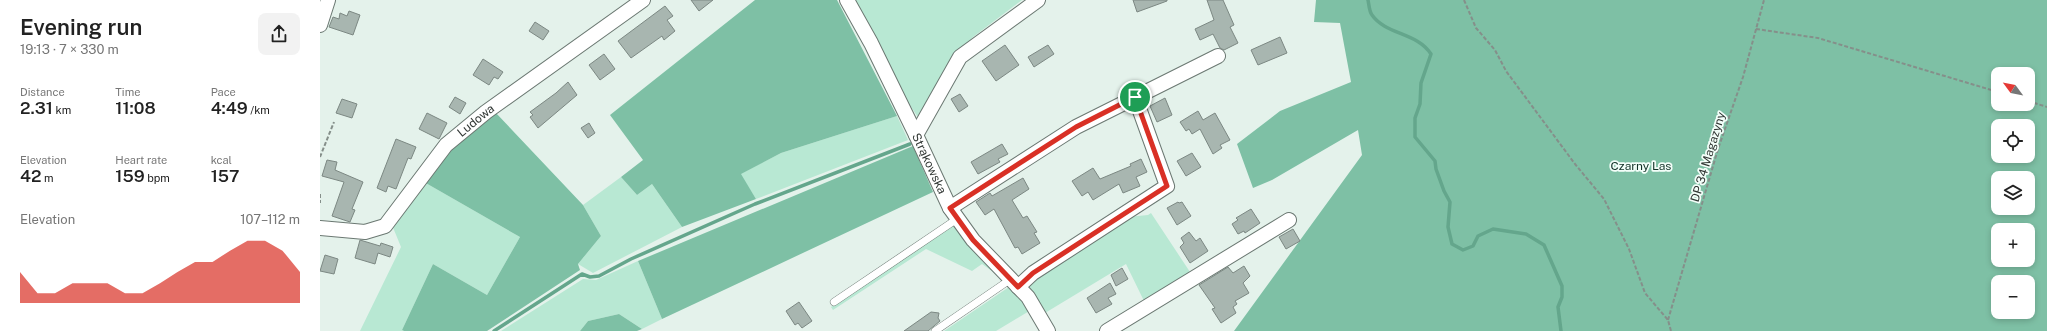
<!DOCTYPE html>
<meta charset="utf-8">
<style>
:root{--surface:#fff;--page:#f2f2f2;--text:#222;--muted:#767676;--accent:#d93025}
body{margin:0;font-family:"Public Sans",sans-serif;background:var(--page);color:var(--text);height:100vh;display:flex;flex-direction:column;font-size:15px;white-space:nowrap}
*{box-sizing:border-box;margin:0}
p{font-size:13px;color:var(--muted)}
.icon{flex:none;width:22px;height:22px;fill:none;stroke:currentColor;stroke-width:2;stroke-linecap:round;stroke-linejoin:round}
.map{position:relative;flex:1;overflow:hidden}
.side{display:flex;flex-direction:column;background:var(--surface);width:320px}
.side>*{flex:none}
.needle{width:26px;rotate:302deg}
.buttons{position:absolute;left:1671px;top:67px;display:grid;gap:8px}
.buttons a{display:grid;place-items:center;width:44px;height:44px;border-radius:8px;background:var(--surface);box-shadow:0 2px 6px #0003;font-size:20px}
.pin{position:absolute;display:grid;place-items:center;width:34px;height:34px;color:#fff;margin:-17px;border:2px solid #fff;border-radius:50%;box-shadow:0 1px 4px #0007}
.round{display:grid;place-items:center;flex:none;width:42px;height:42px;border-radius:8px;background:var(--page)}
.head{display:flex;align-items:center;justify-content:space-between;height:68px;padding:0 20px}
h1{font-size:22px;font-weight:600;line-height:30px}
.stats{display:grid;grid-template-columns:repeat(3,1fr);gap:6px;height:68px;padding:4px 20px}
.stats div{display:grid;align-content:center}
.stats b{font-size:17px;font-weight:600}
.stats small{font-size:11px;font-weight:400}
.stats p{font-size:11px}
.chart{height:112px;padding:8px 20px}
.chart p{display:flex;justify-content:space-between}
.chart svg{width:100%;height:72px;margin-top:4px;fill:var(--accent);opacity:.7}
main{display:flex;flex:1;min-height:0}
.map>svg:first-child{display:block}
.green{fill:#b8e8d3}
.forest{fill:#7ec0a5;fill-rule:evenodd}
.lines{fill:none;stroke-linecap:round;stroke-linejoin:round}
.stream{stroke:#64a68c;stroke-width:3.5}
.building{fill:#a8b6b0;stroke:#7c8883}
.lane-casing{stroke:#6b7872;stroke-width:8}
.street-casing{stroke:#6b7872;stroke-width:16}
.path{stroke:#858f8a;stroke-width:2;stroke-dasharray:4 2;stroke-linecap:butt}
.lane{stroke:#fff;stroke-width:7}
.street{stroke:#fff;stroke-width:14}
.route-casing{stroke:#fff;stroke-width:8}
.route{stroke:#d93025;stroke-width:5}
.labels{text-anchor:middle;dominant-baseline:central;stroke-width:3.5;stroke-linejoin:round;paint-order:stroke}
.street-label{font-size:12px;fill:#323835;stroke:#f3fef9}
.park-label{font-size:12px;fill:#103025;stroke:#f3fef9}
</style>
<main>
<section class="side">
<div class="head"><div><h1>Evening run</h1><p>19:13 · 7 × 330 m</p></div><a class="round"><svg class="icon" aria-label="share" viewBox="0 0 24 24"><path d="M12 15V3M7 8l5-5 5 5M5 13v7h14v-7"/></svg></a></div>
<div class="stats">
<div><p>Distance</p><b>2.31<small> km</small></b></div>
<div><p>Time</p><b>11:08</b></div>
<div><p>Pace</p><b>4:49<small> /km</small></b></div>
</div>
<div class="stats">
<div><p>Elevation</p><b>42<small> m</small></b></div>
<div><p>Heart rate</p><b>159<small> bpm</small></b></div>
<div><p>kcal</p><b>157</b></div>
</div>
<div class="chart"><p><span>Elevation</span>107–112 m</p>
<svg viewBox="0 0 160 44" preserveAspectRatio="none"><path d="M0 44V25L10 38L20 38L30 32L40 32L50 32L60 38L70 38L80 32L90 25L100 19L110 19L120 12L130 6L140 6L150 12L160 25V44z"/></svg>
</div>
</section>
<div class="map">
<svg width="1727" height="331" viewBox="0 0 1727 331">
<rect width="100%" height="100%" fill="#e4f2eb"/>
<!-- green -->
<path class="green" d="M531,0H702L653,37L632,60L603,114L597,116L580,90Z
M577,116L588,140L436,199L420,174L461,153Z
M301,177L317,195L332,184L362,227L273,273L258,264L281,236L263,205Z
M104,182L200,237L167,295L113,264L82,330L84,331H40L81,247L72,225Z
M831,213L870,272L824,301L806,264L725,313L709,291L710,283L808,217L828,215Z
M632,226H638L683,279L662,264L652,271L606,249L513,310L511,307Z
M318,261L342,319L322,329L299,314L268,321L260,331H181L263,279L276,280Z
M689,287L711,310L676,331H624Z"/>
<!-- forest -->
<path class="forest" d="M435,0H517L577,116L461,153L421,174L436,199L362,227L332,184L317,195L301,177L323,160L290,115Z
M996,0H1727V331H914L1042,155L1038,130L952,180L933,188L917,144L960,111L1031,82L1020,23L994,22ZM1678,74H1708V104H1678ZM1678,126H1708V156H1678ZM1678,178H1708V208H1678ZM1678,230H1708V260H1678ZM1678,282H1708V312H1678Z
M176,113L263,205L281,236L258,264L260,270L167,331H84L82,330L113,264L167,295L200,237L104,182L144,136Z
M593,146L613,192L342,319L318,261Z
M299,314L322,329L317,331H260L268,321Z"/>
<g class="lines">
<!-- stream -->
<path class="stream" d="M1048,0C1049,4 1049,11 1052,15C1066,35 1097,32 1111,54L1101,83L1100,104L1095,118V137L1115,161L1116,169L1124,191L1130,202L1128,227L1132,244L1143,250L1153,246L1158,236L1173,229L1206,234L1224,245L1242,286V297L1238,307L1241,331
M174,331L262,274L270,277L279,276L311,259L435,204L590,144"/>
</g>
<!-- building -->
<path class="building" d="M371,0H393L379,11Z
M813,0H847V1L817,12Z
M887,0H903L914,25L910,27L918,43L904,50L900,48L893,34L880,40L875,29L894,20Z
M345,6L353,16L347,20L355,31L344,40L342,36L311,58L298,41Z
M29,11L40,15L33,35L9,27L13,17L19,19L20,13L27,16Z
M215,22L229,31L223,40L209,31Z
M960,37L967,53L938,65L931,50Z
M685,45L699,65L676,81L662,61Z
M728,45L734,54L714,67L708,57Z
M284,54L295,69L280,80L269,65Z
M163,59L183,72L178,79L174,77L169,85L153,75Z
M248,82L257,95L218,128L210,117L213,115L210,112L236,93Z
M640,94L648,106L639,112L631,99Z
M135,97L146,103L140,114L129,107Z
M845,98L852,115L837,122L830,106Z
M22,99L37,104L32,118L16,113Z
M878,111L883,120L895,113L910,140L900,145L902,148L893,154L880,129L872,134L869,129L866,131L860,122Z
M107,113L127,123L119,139L99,129Z
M269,123L275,133L268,138L261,128Z
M76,139L96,147L91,159L88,158L76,189L68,186L66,192L57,188Z
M682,144L688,154L678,159L680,162L658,174L651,162Z
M872,153L881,167L866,176L857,161Z
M821,159L827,172L816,177L820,186L803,193L799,184L773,200L768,192L762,196L752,181L773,168L780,179L811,166L810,164Z
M7,160L17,162L15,170L43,182L32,209L35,210L30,222L12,216L24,182L2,176Z
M703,178L709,189L692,200L703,218L707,216L717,232L714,233L720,243L702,254L698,247L695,248L674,209L665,215L656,202L670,193L672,196Z
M858,202L859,203L862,202L871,216L857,225L847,208Z
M931,209L940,223L925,233L924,231L918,234L912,224L918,220L916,218Z
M973,229L980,241L966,249L959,237Z
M869,232L876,241L880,238L888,251L870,263L860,247L864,243L861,238Z
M40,240L60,246L61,243L73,247L70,257L58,253L55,264L35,258Z
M5,255L18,259L14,274L0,271Z
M924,266L930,276L923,283L929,293L915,301L917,304L913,307L916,313L901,323L892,309L895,308L879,285L908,267L913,273Z
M802,268L808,279L796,286L791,275Z
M790,283L796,294L788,298L792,304L776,313L767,298Z
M479,302L492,321L482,328L478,323L475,325L466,311Z
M611,312L619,313L618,318L620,321L608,331H584Z"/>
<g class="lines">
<!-- lane casing -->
<g class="lane-casing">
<path id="lane" d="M514,302L637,219
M615,331L691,279"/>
</g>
<!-- street casing -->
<g class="street-casing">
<g id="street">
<path id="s1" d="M527,0L551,43L596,135L630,208L653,240L708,297L728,331"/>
<path d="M0,25L8,0"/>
<path d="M596,135L640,57L718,0"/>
<path d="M630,208L756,127L898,56"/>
<path id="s2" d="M0,228L45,232L65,226L126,145L166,112L323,0"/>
<path d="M698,287L713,273L847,186L815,97"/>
<path d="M787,331L969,220"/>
</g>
</g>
<!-- path -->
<path class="path" d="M1144,0L1156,28L1175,50L1186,71L1255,164L1284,199L1309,249L1325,293L1348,320L1351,331
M1436,29L1498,38L1678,92
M1708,101L1727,107
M0,157L14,122
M0,194V203
M1348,320L1398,149L1423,77L1444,0"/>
<!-- lane -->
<use href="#lane" class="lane"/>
<!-- street -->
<use href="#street" class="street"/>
</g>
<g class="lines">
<!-- route casing -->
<g class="route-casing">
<path id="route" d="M815,97L847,186L713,273L698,287L653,240L630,208L756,127Z"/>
</g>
<!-- route -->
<use href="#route" class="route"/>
</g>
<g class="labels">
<!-- street labels -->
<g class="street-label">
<text stroke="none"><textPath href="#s2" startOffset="206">Ludowa</textPath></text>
<text transform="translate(1388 157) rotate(-73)">DP 34 Magazyny</text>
<text stroke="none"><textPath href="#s1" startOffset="183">Strąkowska</textPath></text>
</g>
<!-- park labels -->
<g class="park-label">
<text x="1321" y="166">Czarny Las</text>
</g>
</g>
</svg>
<div class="buttons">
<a><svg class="needle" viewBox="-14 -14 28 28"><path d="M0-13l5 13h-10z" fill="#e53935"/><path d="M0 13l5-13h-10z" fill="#767676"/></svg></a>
<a><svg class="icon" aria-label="locate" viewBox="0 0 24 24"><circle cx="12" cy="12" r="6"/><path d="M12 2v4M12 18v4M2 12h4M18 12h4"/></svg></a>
<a><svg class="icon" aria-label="layers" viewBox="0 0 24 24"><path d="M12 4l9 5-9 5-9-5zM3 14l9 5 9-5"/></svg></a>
<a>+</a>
<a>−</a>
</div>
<div class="pin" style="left:815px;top:97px;background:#1e9e55"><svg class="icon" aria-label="arrive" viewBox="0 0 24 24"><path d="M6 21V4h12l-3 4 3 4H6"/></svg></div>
</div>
</main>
